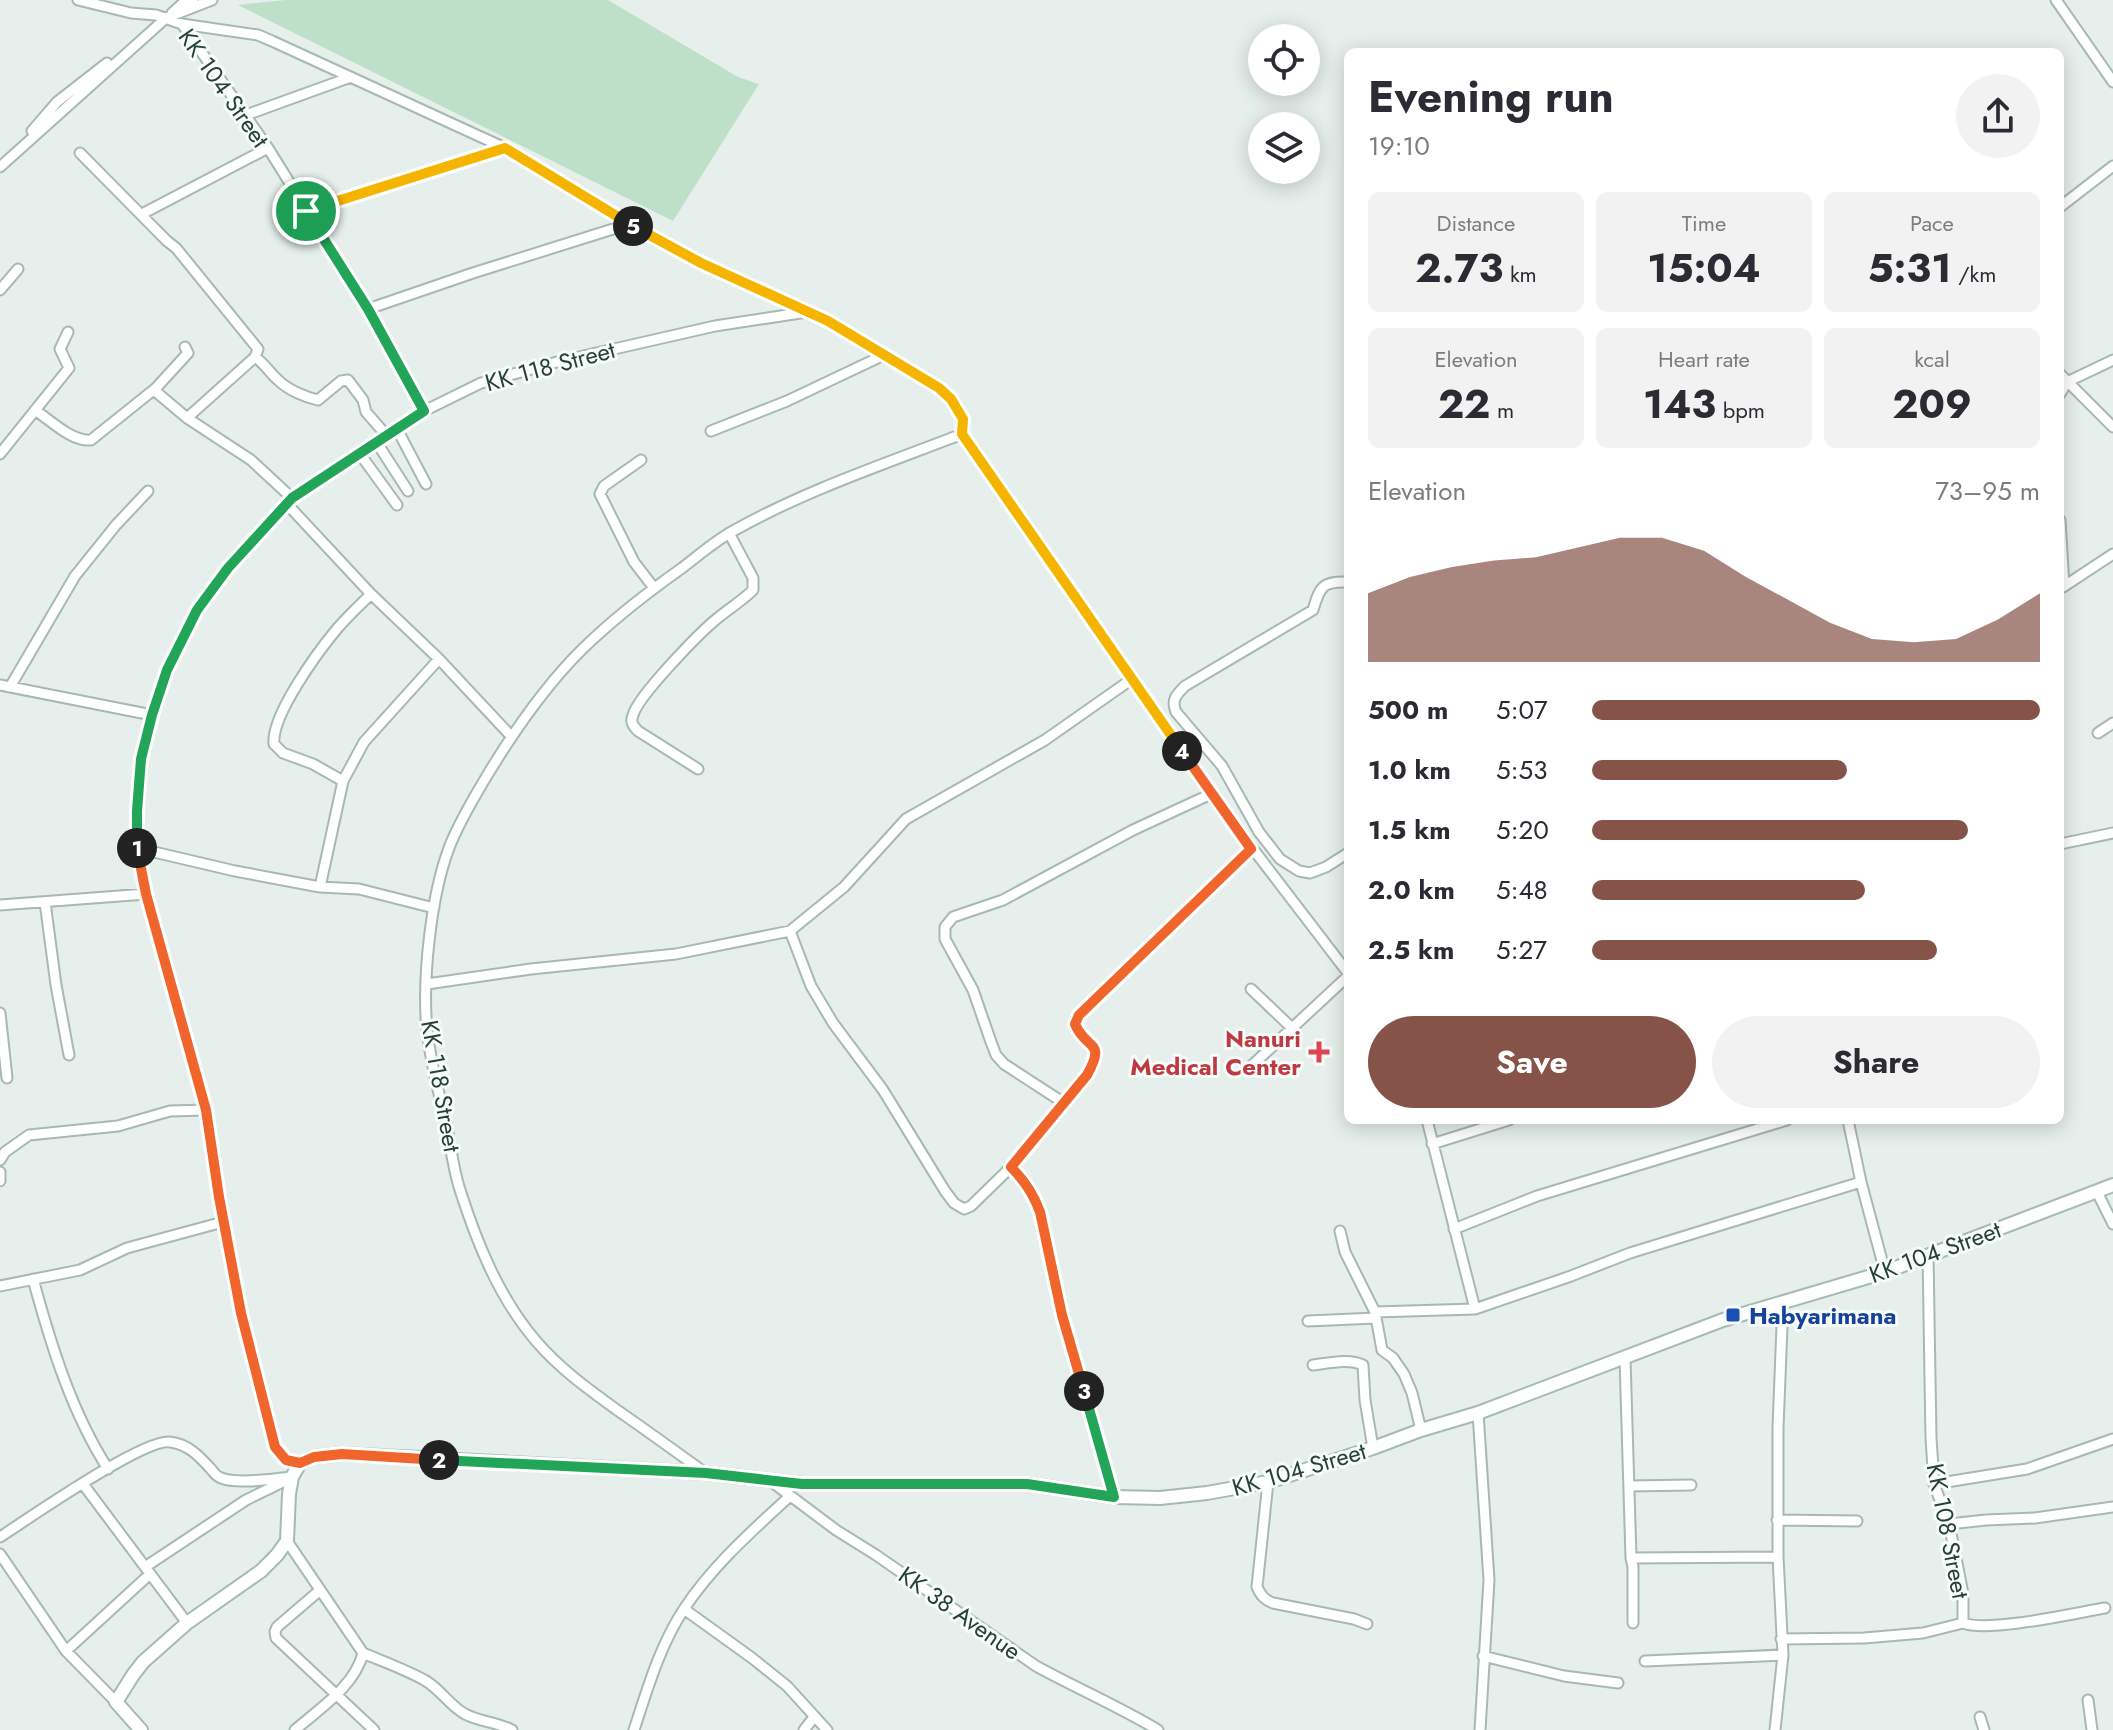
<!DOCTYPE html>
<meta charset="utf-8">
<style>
:root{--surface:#fff;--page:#f2f2f3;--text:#2b2b33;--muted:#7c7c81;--accent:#855347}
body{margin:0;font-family:Jost,sans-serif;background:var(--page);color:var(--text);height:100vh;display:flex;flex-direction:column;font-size:30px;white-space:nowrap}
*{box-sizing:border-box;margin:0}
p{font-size:26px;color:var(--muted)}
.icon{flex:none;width:44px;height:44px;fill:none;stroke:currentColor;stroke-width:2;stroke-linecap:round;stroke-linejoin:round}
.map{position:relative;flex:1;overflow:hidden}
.side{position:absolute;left:1344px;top:48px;width:720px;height:1076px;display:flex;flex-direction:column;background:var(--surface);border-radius:12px;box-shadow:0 4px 20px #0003}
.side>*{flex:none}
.tools{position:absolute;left:1248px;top:24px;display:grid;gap:16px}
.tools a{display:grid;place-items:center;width:72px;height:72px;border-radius:50%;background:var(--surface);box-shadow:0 4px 20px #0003;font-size:40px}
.pin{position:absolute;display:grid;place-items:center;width:68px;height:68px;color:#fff;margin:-34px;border:4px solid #fff;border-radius:50%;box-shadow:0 2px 8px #0007}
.km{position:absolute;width:40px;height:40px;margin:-20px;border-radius:50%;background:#222;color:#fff;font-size:22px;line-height:40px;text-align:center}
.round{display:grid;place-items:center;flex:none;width:84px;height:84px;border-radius:42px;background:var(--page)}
.overview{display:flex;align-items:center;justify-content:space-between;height:136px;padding:0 24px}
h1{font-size:44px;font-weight:700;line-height:60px}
.stats{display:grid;grid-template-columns:repeat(3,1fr);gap:12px;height:136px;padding:8px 24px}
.stats div{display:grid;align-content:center;border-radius:12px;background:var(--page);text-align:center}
.stats b{font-size:40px;font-weight:700}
.stats small{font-size:22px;font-weight:400}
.stats p{font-size:22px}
.chart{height:224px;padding:16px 24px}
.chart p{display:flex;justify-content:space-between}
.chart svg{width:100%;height:144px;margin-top:8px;fill:var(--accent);opacity:.7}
.primary-button{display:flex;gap:16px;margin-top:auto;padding:16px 24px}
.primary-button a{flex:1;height:92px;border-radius:48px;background:var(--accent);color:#fff;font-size:32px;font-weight:700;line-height:92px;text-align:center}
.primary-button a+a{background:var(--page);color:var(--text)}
ul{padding:0 24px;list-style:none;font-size:26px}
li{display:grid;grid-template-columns:128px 96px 1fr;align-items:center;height:60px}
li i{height:20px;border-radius:10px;background:var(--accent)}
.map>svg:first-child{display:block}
.green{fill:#bfe0c8}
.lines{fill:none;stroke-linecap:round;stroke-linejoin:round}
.street-casing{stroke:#a8b8b2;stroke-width:13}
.secondary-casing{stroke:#a4bbb3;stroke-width:16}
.street{stroke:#fff;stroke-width:9}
.secondary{stroke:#fff;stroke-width:12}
.split-1-casing{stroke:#fff;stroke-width:16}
.split-2-casing{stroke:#fff;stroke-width:16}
.split-3-casing{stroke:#fff;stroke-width:16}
.split-4-casing{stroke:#fff;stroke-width:16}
.split-5-casing{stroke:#fff;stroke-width:16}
.split-6-casing{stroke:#fff;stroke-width:16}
.split-1{stroke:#22a559;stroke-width:10}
.split-2{stroke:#f0652b;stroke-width:10}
.split-3{stroke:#22a559;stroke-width:10}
.split-4{stroke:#f0652b;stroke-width:10}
.split-5{stroke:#f5b400;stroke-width:10}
.split-6{stroke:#f5b400;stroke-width:10}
.health-dot{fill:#e0444e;stroke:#f7fbf9;stroke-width:3}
.transit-dot{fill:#1a4fb4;stroke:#f7fbf9;stroke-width:3}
.labels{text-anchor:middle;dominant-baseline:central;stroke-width:6;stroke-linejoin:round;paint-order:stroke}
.street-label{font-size:24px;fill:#24423a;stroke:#f7fbf9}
.health-label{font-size:24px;font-weight:bold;fill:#be3a42;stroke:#f7fbf9;text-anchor:end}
.transit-label{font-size:24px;font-weight:bold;fill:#164399;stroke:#f7fbf9;text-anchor:start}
</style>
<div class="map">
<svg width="2113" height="1730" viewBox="0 0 2113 1730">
<rect width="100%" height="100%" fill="#e6efeb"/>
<!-- green -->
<path class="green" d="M285,0H608L738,77L759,84L673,221L238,5Z"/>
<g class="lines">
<!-- street casing -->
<g class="street-casing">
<path id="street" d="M78,0L131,13L156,15L182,24L268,148L368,309L424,411
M2056,0L2113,82
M172,13L182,4L193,0
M182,24L258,35L272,41L505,148L629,224L701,263L828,321L939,388L951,399L963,419L962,434L1211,794L1348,973
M246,115L351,77
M32,131L57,102L107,63
M80,153L167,241L176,248L258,349L255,357L187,418
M0,167L166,18L212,0
M2060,207L2113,166
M306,211L505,148
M142,214L268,148
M0,290L18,269
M368,309L473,273L629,224
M185,347L188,353L156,388L155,391L187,418L251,460L292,498
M255,357C265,364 269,372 278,380C288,390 305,397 318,400L341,381L348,380L363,400L366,412L387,436
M2060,374L2113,427
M2060,394L2067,382L2113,360
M35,410C50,420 72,442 91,440L156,388
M397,429L426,484
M711,431L787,401L884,355
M377,443L408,491
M0,454L69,368L60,349L68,332
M360,454L397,505
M641,460L604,486L600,494L634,562L654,588
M287,504L371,594L439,659L511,736
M2060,520L2064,586
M1348,582C1323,581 1320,586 1313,610L1185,686C1176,695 1171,700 1176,712L1222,766L1259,832L1280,859L1299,871L1310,873L1326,867L1348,853
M2063,587L2113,554
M0,685L152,715
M10,687L75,576L116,525L148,491
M2098,733L2113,723
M698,769L638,731C633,726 630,722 633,715C638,696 701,631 719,617C730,608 743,600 753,590V578L729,533
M343,781L313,764L283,753L274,744C271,716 317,653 336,630C347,617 359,606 371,594
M2060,844L2113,833
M137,848L235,871L320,887L359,889L434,908
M320,887L343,781L364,742L439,659
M45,902L56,985L69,1055
M0,905L146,894
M790,931L811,986L833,1023L883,1090L945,1191L954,1203L964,1209L971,1206L1011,1167L1087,1075C1107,1040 1087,1051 1075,1024L1079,1015L1251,849
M427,984L531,969L676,954L790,931L844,887L906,819L1045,740L1132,679
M1251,989L1292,1028
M0,1013L7,1078
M1248,1069L1348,976
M1064,1103L1004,1064L996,1055L991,1042L973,990L945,939V927L953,917L1003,900L1133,830L1211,794
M1427,1120L1475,1309L1571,1276L1630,1253L1861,1182
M1848,1120L1861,1182L1885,1272
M1432,1144L1509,1120
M0,1160L5,1152L29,1135L118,1126L170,1111L206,1110
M1011,1167L1034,1197L1040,1212L1062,1315L1114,1497
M0,1172V1181
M2097,1192L2113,1224
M1454,1229L1537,1196L1787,1120
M1340,1231L1345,1252L1375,1312L1382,1350L1393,1358L1404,1374L1412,1393L1421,1430
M33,1279C51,1345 71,1411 108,1469
M0,1286L80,1270L127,1248L223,1222
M1375,1312L1475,1309
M1308,1321L1376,1318
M1625,1358L1631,1558L1633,1567V1623
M1313,1365C1329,1363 1349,1358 1363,1365L1365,1400L1373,1448
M1478,1413L1489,1580L1480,1730
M300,1463L286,1460L275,1447L241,1313L219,1197L206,1110L146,894L137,848V811L141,759L152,715L167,670L179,643L197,610L228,568L292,498L424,411L481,383L557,362L715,326L807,312
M704,1472C675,1451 646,1430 617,1410C588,1389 560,1369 536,1341C499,1298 477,1243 460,1190C452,1165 450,1139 444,1114C437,1086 430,1059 427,1030C422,979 431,896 449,848C458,824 472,801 485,779C515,729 550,678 593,639C621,613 651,590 682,568C699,555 715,541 733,531C806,490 885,464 962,434
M772,1482L836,1530L876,1555L1036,1666C1076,1688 1118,1706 1158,1730
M1268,1482L1257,1587C1261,1596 1265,1600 1273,1603L1354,1619L1367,1624
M83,1484L187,1623
M1934,1484L2027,1469L2113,1439
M1629,1486L1691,1485
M1777,1520L1857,1521
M1949,1524L1986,1520L2035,1518L2113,1507
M0,1537C28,1519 144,1438 170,1442C188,1444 199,1456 210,1468C213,1471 215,1475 219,1477C233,1485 275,1479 292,1477
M287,1541L363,1653C355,1686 319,1709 295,1730
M0,1554L66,1651L116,1702
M1631,1558L1778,1557
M145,1567L246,1500L285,1481
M319,1591L277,1627L275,1632L276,1638L374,1730
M684,1609L752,1658L787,1686L827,1730
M1963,1623C1988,1633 2075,1613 2105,1608
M1781,1639L1864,1638L1923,1633L1963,1623V1594L1958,1568L1949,1524L1934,1484L1931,1438L1928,1255
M66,1651L150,1574
M363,1653C384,1662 407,1670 426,1681C441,1690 450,1706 465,1714C480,1722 497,1722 512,1730
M1483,1656L1564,1676L1618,1683
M1645,1661L1783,1655
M2088,1700L2092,1730
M1980,1717L1984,1730
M634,1730C647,1690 660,1645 684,1609C712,1566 752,1531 790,1496
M804,1730L814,1717
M1775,1730L1783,1655L1778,1557V1428L1782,1326L1779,1303"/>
</g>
<!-- secondary casing -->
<g class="secondary-casing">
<path id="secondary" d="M141,1730L116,1702L133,1675L143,1662L187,1623L261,1571L277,1555L287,1541L289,1494L292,1477L300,1463L314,1457L342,1454L706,1473L802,1484H1027L1114,1497L1160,1498L1207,1493L1268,1482L1373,1448L1421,1430L1478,1413L1723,1320L1885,1272L2113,1185"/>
</g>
<!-- street -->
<use href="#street" class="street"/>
<!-- secondary -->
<use href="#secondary" class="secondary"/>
</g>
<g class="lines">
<!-- split-1 casing -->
<g class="split-1-casing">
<path id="split-1" d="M137,848V811L141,759L152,715L167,670L197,610L228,568L292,498L424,411L368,309L306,211"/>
</g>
<!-- split-2 casing -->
<g class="split-2-casing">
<path id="split-2" d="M137,848L146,894L206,1110L219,1197L241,1313L275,1447L286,1460L300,1463L314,1457L342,1454L439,1460"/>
</g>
<!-- split-3 casing -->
<g class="split-3-casing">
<path id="split-3" d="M439,1460L706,1473L802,1484H1027L1114,1497L1084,1391"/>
</g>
<!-- split-4 casing -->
<g class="split-4-casing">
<path id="split-4" d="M1084,1391L1062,1315L1040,1212C1034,1195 1025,1181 1011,1167L1087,1075C1107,1039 1086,1051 1075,1024L1079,1015L1251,849L1182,751"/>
</g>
<!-- split-5 casing -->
<g class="split-5-casing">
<path id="split-5" d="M633,226L701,263L828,321L939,388L951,399L963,419L962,434L1182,751"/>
</g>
<!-- split-6 casing -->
<g class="split-6-casing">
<path id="split-6" d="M306,211L505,148L633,226"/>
</g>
<!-- split-1 -->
<use href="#split-1" class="split-1"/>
<!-- split-2 -->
<use href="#split-2" class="split-2"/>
<!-- split-3 -->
<use href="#split-3" class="split-3"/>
<!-- split-4 -->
<use href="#split-4" class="split-4"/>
<!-- split-5 -->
<use href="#split-5" class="split-5"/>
<!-- split-6 -->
<use href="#split-6" class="split-6"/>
</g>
<!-- markers -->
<path class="health-dot" d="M1315 1040h8v8h8v8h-8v8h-8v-8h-8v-8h8z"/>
<rect class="transit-dot" x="1725" y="1307" width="16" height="16" rx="4"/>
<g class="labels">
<!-- street labels -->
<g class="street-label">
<text transform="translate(224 88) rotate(55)">KK 104 Street</text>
<text transform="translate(550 366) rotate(-15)">KK 118 Street</text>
<text transform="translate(441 1086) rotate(80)">KK 118 Street</text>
<text transform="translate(1935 1252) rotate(-20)">KK 104 Street</text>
<text transform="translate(1299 1469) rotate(-16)">KK 104 Street</text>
<text transform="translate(1948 1531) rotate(79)">KK 108 Street</text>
<text transform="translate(960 1613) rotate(35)">KK 38 Avenue</text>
</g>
<!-- health labels -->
<g class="health-label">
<text x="1301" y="1038">Nanuri<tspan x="1301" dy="28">Medical Center</tspan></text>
</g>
<!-- transit labels -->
<g class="transit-label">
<text x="1749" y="1315">Habyarimana</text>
</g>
</g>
</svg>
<div class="tools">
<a><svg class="icon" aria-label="locate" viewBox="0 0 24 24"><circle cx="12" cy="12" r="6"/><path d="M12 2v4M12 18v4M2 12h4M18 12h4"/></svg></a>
<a><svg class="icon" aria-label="layers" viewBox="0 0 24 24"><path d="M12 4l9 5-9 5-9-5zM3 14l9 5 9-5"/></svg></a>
</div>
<div class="pin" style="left:306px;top:211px;background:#1e9e55"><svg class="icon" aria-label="arrive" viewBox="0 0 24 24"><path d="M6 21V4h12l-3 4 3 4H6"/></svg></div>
<b class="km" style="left:137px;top:848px">1</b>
<b class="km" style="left:439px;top:1460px">2</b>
<b class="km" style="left:1084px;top:1391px">3</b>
<b class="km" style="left:1182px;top:751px">4</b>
<b class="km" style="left:633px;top:226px">5</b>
<section class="side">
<div class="overview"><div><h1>Evening run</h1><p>19:10</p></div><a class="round"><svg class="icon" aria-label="share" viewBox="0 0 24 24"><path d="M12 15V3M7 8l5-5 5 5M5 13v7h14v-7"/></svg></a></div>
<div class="stats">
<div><p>Distance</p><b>2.73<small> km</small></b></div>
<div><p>Time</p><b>15:04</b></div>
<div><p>Pace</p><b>5:31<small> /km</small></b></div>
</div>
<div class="stats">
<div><p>Elevation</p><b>22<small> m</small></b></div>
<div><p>Heart rate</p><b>143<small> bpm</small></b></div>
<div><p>kcal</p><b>209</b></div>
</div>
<div class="chart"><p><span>Elevation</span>73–95 m</p>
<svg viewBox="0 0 160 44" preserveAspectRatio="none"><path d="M0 44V23L10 18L20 15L30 13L40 12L50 9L60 6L70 6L80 10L90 18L100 25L110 32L120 37L130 38L140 37L150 31L160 23V44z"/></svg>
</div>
<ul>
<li><b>500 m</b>5:07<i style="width:100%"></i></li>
<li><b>1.0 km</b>5:53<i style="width:57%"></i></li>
<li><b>1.5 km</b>5:20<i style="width:84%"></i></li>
<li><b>2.0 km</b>5:48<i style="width:61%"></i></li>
<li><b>2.5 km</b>5:27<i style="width:77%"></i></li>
</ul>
<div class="primary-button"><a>Save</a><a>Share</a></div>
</section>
</div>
